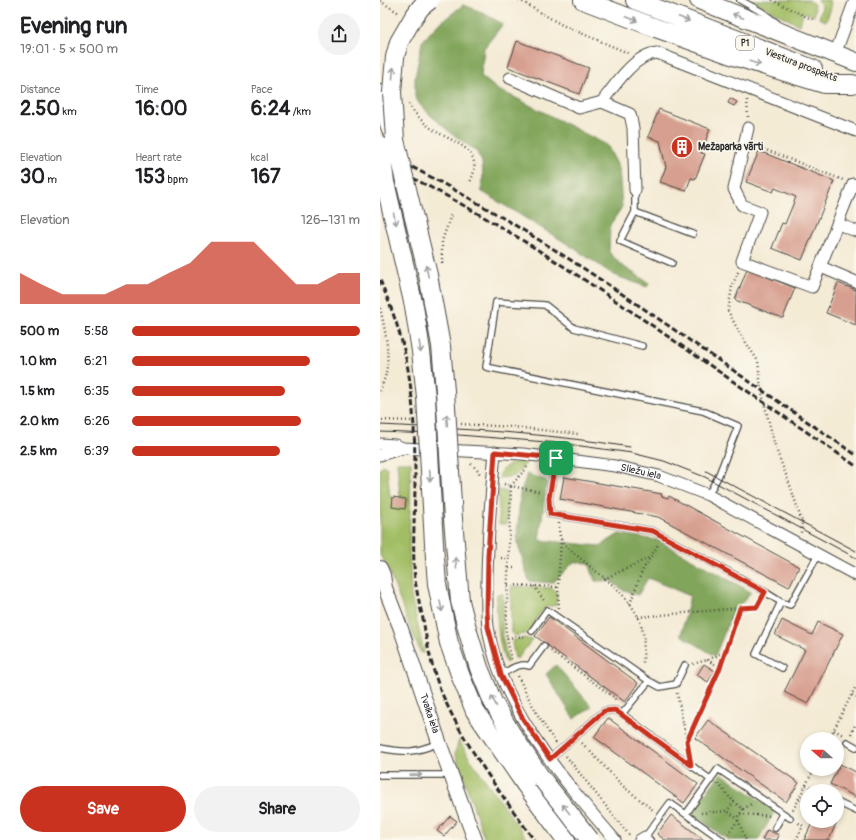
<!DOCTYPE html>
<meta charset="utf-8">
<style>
:root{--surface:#fff;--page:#f2f2f2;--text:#202124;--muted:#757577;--accent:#c8321e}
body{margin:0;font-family:Pangolin,sans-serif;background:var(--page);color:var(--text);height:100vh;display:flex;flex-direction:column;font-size:15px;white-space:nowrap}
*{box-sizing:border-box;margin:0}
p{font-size:13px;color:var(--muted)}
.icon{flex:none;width:22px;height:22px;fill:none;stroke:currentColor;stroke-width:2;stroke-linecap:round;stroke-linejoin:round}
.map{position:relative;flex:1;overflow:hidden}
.details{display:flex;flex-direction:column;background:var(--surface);width:380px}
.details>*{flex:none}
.needle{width:26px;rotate:291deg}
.buttons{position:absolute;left:420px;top:732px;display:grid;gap:8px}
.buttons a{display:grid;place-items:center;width:44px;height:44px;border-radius:50%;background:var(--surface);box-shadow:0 2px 6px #0003;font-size:20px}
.pin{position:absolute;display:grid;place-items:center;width:34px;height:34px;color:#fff;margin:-17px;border-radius:8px;box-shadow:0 2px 6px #0006}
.round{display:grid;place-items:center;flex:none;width:42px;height:42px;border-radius:21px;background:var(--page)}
.head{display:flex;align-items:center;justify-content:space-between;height:68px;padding:0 20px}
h1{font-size:22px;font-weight:700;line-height:30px}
.metrics{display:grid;grid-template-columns:repeat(3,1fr);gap:6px;height:68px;padding:4px 20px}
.metrics div{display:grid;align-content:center}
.metrics b{font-size:20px;font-weight:700}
.metrics small{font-size:11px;font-weight:400}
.metrics p{font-size:11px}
.chart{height:112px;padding:8px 20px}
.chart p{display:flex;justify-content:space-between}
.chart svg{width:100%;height:72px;margin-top:4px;fill:var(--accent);opacity:.7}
.action{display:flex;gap:8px;margin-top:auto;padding:8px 20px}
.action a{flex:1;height:46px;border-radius:24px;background:var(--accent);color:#fff;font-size:16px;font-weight:700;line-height:46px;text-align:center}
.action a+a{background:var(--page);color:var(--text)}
ul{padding:0 20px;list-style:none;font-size:13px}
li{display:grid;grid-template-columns:64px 48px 1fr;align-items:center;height:30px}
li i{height:10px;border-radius:5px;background:var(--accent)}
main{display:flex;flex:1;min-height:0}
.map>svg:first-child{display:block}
.green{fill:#a2be65;stroke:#667448}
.forest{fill:#81a55a;stroke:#566842}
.building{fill:#d79f8f}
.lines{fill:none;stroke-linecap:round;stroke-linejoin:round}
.service-casing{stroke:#494844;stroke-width:8}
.minor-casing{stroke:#494844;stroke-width:13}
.tertiary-casing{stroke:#494844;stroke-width:16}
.primary-casing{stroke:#494844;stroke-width:20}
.path{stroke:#494844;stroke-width:2.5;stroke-dasharray:1 3;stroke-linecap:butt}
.service{stroke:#fff;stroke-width:5.5}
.minor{stroke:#fff;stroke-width:11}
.tertiary{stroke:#fff;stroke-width:14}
.primary{stroke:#fff;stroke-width:18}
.tram{stroke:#2b2b2b;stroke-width:1}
.rail{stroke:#2b2b2b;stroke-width:3;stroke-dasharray:6 3;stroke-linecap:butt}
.primary-bridge-casing{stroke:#494844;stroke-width:20;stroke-linecap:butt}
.primary-bridge{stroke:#fff;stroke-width:18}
.oneway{stroke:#a0a0a0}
.route-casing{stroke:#fff;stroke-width:8}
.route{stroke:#c8321e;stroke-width:5}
.labels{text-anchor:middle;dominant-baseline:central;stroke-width:3.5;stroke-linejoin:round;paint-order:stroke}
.shield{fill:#fbf7ec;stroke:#696865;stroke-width:1}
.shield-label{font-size:9px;font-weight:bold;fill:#2b2b2b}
.street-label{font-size:10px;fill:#2b2b2b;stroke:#fbf7ec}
.poi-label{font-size:10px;font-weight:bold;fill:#2b2b2b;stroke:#fbf7ec;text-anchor:start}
</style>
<main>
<section class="details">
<div class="head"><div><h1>Evening run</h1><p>19:01 · 5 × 500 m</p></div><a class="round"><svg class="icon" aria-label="share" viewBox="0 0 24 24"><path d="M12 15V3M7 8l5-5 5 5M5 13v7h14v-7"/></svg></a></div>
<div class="metrics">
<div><p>Distance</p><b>2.50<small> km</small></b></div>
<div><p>Time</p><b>16:00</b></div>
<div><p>Pace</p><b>6:24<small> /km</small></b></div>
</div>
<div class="metrics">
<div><p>Elevation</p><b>30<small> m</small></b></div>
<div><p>Heart rate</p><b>153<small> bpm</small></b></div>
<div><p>kcal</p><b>167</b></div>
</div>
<div class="chart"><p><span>Elevation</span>126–131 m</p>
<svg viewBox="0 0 160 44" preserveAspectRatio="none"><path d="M0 44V25L10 32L20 38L30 38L40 38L50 32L60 32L70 25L80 19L90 6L100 6L110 6L120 19L130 32L140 32L150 25L160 25V44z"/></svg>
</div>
<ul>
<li><b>500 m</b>5:58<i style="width:100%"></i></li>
<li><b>1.0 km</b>6:21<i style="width:78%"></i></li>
<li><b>1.5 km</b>6:35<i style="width:67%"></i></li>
<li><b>2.0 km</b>6:26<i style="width:74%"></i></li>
<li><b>2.5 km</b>6:39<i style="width:65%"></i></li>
</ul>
<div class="action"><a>Save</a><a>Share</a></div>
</section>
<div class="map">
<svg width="476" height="840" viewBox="0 0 476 840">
<rect width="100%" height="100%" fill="#fbf7ec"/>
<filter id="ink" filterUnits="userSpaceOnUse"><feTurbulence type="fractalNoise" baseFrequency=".025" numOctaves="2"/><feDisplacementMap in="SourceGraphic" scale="8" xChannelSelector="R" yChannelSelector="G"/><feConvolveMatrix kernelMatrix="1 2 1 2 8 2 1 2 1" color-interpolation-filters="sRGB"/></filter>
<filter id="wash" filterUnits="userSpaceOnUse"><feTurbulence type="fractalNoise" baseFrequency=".012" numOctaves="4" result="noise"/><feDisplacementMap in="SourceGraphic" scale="16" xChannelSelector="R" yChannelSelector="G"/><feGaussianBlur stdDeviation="0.9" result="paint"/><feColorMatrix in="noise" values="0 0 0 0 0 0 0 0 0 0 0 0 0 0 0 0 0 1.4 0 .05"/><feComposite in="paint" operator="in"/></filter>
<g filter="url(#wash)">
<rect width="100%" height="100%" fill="#f4ebd5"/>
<!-- green -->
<path class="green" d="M371,0H429C435,4 436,10 434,16L424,12L419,25Z
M438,0H450L451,8L446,21L439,18L442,7Z
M140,461L147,462L135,476L119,478C121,466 130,464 140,461Z
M17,462H31L29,548L31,596L44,653H41L29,625L9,571L0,555V468L3,465L7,468L10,497H13L25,508L26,499L20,498Z
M118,490L125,491L127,494V524H119Z
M134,586L173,588L177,593L176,605L166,607L159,615L149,633L134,636L131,633V588Z
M117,594H123L122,635L128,662H125C118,639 116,618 117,594Z
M144,638L152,640L138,658H135L132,643L133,640Z
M79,740L90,759L148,840H105L75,753Z"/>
<!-- forest -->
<path class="forest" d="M83,5L97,10L123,24L104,48L101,76L118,90L134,97L227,145L239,168L242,207L230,225L229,252L241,265L269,283L267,287L234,275L186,243L101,191L103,176L102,162L96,151L71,133L48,113L40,105L35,97V78L42,42L55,27Z
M147,474L167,481L159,540L220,546L239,534L277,540L371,592L351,616L335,656L301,635L310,596L268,578L258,595L244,591L231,581H215L209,563L194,562L173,583L149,581L137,541L140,494Z
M176,665L212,707L194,719L166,674Z
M341,773L395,811L378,840H348L311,813Z"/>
<g id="blocks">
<!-- building -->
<path class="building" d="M137,41L209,68L199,94L128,67Z
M350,98L357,102L354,106L348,103Z
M279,109L330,129L321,153L325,154L315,179L311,178L306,191L280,182L286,167L280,141L268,137Z
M379,151L454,181L422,260L392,248L402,223L405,224L416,197L395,188L393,192L366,182Z
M367,269L415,288L403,318L355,300Z
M458,283L476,290V325L446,313Z
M184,477L282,494L281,496L288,498L289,496L419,567L409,587L278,517L180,499Z
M13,497L26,499L25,509L12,507Z
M169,617L258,683L245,702L155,636Z
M402,620L432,635L438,622L463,634L428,704L404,692L425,650L395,635Z
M324,664L335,671L328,682L317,675Z
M228,718L318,784L304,803L214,737Z
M328,720L419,783L406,802L315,738Z
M460,764L476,772V797L450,784Z
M291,815L324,840H285L277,834Z
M70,816L77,821L64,836L57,831Z
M433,821H457L449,840H424Z
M387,830L399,835L397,840H382Z"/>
</g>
</g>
<g filter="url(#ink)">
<use href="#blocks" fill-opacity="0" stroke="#494844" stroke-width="1"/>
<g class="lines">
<!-- service casing -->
<g class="service-casing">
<path id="service" d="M360,0L382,12L397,23
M255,190V212L240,241L292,263
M255,212L313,234
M262,346L194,328L165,305L116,302L106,367L323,411L358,426L338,477L328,495
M176,458L169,498L170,514L273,531L377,587L401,602L410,605L438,555
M401,602L376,654L402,668
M152,631L167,610L269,681
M121,675C129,670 140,662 149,666L164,646
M242,714L331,780
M467,742L476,747
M0,748C27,753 34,753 59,743
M170,759L224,711L235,710L242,714L269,681L280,687L296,684L305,665
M0,775H70
M457,802L476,811
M306,814L338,769L410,818
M395,828L403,814
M270,840L265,837L290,803L342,840"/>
</g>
<!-- minor casing -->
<g class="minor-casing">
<g id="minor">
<path d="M455,54L475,0"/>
<path d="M130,78L199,108L222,102"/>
<path d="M368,128L354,189L362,205L380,212L362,261L432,287L473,184"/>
<path d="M255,190L253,128L250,114L222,102C234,86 255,54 277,53L476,131"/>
<path d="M458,224L476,231"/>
<path d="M441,267L476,282"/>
<path id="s1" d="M0,444L15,445L23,448L143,454L235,466L279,476L328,495L476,575"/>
<path d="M115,452C111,493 108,535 107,576C107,593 106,610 108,627C119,706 184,781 235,840"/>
<path d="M0,455L23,448"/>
<path d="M260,840L265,837"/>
</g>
</g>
<!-- tertiary casing -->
<g class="tertiary-casing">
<g id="tertiary">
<path id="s2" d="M0,568L3,575L5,588L21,629L59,742L95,840"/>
</g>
</g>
<!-- primary casing -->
<g class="primary-casing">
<path id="primary" d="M203,0L276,28L357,57L444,84H473
M255,0L433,69
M319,0L476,62
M0,94L3,106L12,132
M145,784L186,840"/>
</g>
<!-- path -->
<path class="path" d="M139,0L182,25L248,53
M392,0L435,21
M0,1L19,13
M367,100L368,117
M29,104C35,115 46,126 57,132C70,140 91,146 94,162C96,170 92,176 90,183
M376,146L463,180
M62,263V241L71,215
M358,272L352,287L348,311L359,332L378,361L381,389L384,402L395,446L411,488L422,522L421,533
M0,308C5,329 10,351 6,373C5,379 2,385 0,391
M2,420L32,421
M81,424L133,427L198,434
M91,464L98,470L100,475
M147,467L131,486L161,492
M124,484L131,486L126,632L131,659
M179,523C179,528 179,535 181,539C184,546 194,553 200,558C223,578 254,597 262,628C265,640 263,653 263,665
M121,558H129
M129,568H135
M224,579L271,557
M128,585L178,587
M154,586L165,602
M250,604L262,571L279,543
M179,608L178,587L181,539
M258,617L360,608
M127,638L145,636
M171,651L235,698V702
M327,660L340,667L360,608L377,607L381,600
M313,664L327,660L345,652
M138,676C149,700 161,722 176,743
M297,693L309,751
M472,695L476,697
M454,730L463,735
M471,734L476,723
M449,739L476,686
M307,740L340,667
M202,743L244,787L274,811
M186,756L249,835
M338,784L354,802
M426,785L439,791
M419,800L427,796
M363,809L373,803
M413,810L434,769
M321,813L347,811L357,818L363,809L354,802L347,811
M360,814L391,816
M358,820L366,840
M348,834L358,820
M416,840L423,826L417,822"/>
<!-- service -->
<use href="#service" class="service"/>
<!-- minor -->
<use href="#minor" class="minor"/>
<!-- tertiary -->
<use href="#tertiary" class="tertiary"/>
<!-- primary -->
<use href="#primary" class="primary"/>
<!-- tram -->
<path class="tram" d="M0,425C84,429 167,433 250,447
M0,432L79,435L179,443L252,453L284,461L325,477L476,558
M326,471L476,551"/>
<!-- rail -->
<path class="rail" d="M0,151C109,204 210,271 309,340C365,378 420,417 476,455
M0,162C106,212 203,278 299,344C358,385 417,425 476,466
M0,280C10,304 19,328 25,354C34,395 35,438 35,480C35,514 32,547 35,580C37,593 40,606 43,619C47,643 51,666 60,689C83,744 120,792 154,840"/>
<!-- primary-bridge casing -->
<g class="primary-bridge-casing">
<path id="primary-bridge" d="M50,0L41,7L33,18L19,42L15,57L12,92L15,140L48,275L61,346L65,391L73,519L80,601L88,632L99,668L113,702L131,733L159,775L210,840
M0,146L5,182L34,306L41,351L46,397L54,544L57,584L69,643L81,677L95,711L145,784"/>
</g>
<!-- primary-bridge -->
<use href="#primary-bridge" class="primary-bridge"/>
</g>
<!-- one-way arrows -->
<defs><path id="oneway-shaft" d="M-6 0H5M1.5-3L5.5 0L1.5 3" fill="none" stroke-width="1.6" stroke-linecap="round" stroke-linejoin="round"/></defs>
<g class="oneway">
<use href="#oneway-shaft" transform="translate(358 16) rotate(-158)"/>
<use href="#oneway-shaft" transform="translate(252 19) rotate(21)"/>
<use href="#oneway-shaft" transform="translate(304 19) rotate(21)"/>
<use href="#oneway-shaft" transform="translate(375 63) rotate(17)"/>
<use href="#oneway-shaft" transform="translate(13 73) rotate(-85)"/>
<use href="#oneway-shaft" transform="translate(15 219) rotate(76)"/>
<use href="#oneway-shaft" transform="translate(47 271) rotate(-102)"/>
<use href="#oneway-shaft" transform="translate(40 347) rotate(82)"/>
<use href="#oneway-shaft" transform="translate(67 420) rotate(-93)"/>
<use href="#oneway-shaft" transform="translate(50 476) rotate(87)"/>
<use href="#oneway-shaft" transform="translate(76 563) rotate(-95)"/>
<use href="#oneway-shaft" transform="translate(61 606) rotate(79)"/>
<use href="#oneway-shaft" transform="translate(114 701) rotate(-116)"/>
<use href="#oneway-shaft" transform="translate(36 775) rotate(-1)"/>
<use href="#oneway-shaft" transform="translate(186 809) rotate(-128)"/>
</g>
</g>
<g class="lines" filter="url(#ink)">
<!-- route casing -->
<g class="route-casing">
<path id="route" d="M115,452L176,458L169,498L170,514L273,531L385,592L377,607L360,608L340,668L307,741L311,765L235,710L224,711L170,759L143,719L121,675L108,627L107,611L108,555Z"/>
</g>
<!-- route -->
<use href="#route" class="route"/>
</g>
<!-- icons -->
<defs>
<g id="building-disc" transform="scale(1.15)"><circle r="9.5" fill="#c8321e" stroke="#fbf7ec"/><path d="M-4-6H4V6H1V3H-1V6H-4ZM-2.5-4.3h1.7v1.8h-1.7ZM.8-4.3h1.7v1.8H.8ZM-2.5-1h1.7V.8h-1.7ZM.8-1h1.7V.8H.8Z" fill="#fff"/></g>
</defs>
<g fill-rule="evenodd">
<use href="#building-disc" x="302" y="147"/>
</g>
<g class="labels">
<!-- shield labels -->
<rect class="shield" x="356" y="36" width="18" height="14" rx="3"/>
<g class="shield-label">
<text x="365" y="43">P1</text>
</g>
<!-- street labels -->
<g class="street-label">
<text transform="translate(421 65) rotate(21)">Viestura prospekts</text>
<text stroke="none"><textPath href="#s1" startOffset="263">Sliežu iela</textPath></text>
<text stroke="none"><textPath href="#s2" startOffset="154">Tvaika iela</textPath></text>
</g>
<!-- poi labels -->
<g class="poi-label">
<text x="318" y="147">Mežaparka vārti</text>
</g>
</g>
</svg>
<div class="buttons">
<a><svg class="needle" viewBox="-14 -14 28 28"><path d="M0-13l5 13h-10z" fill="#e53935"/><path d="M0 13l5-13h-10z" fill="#757577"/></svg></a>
<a><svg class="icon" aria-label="locate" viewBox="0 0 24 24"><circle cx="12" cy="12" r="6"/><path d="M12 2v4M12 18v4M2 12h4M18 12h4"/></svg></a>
</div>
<div class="pin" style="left:176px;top:458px;background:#1e9e55"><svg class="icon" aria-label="arrive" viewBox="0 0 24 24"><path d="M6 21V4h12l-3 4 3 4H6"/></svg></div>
</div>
</main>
